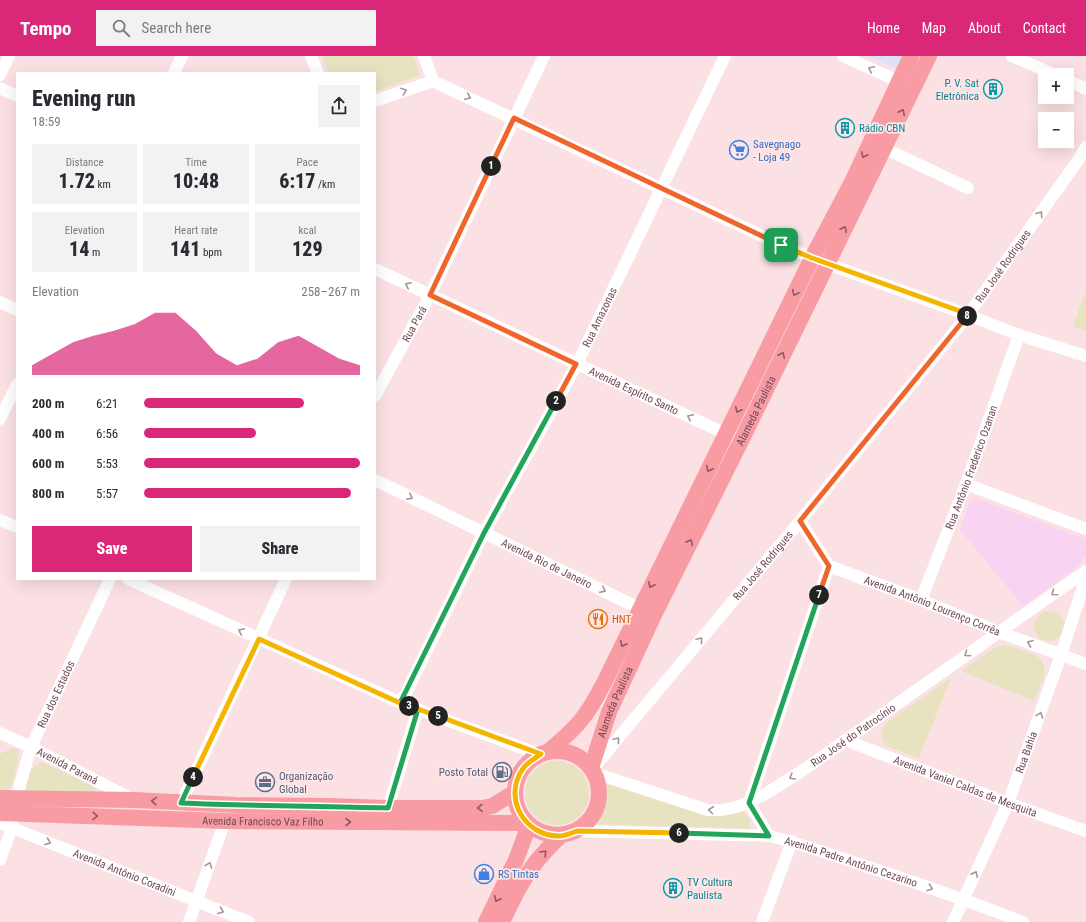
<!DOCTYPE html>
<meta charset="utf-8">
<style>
:root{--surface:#fff;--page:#f2f2f3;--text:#2b2b33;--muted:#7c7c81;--accent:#db2777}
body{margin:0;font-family:"Roboto Condensed",sans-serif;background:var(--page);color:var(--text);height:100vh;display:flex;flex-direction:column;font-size:15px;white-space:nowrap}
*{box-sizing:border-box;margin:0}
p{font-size:13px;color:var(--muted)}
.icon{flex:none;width:22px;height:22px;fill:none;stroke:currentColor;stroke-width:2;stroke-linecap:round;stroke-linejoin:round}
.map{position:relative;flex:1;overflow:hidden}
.drawer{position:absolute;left:16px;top:16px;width:360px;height:508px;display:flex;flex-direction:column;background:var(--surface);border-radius:0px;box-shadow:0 4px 16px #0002}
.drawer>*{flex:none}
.tools{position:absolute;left:1038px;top:12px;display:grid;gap:8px}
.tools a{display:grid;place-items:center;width:36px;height:36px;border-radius:0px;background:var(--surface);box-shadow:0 4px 16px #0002;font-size:20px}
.pin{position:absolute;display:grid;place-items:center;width:34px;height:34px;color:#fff;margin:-17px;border-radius:8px;box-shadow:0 2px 6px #0006}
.km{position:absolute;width:20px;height:20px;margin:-10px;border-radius:50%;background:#222;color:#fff;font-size:11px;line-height:20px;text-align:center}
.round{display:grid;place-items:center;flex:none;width:42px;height:42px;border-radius:0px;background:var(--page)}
.headline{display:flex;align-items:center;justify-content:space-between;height:68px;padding:0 16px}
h1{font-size:22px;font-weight:800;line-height:30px}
.stats{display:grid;grid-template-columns:repeat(3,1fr);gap:6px;height:68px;padding:4px 16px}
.stats div{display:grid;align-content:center;border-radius:0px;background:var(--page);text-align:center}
.stats b{font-size:20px;font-weight:800}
.stats small{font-size:11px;font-weight:400}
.stats p{font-size:11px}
.chart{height:112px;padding:8px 16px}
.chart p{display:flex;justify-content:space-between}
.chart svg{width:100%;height:72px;margin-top:4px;fill:var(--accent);opacity:.7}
.primary-button{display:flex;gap:8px;margin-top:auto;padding:8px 16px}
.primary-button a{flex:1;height:46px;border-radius:0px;background:var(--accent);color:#fff;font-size:16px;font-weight:800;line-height:46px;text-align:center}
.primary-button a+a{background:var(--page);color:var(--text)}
ul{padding:0 16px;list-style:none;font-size:13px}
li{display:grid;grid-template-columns:64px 48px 1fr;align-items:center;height:30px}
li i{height:10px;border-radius:5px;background:var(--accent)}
header{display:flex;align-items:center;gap:24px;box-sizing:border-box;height:56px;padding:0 20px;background:var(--accent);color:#fff}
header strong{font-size:19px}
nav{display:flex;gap:22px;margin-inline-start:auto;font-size:14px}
.search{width:280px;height:36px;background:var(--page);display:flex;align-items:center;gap:10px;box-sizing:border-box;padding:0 14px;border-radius:0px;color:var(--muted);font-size:15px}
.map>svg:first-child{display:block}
.education{fill:#dee0f7}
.medical{fill:#f8d4f2}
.green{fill:#e7e3c0}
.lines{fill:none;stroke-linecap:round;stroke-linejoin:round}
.minor{stroke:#fff;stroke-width:12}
.major{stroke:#f89ba3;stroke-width:16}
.oneway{stroke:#aa929a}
.oneway2{stroke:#8c5966}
.split-1-casing{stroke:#fff;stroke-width:8}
.split-2-casing{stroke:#fff;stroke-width:8}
.split-3-casing{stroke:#fff;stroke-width:8}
.split-4-casing{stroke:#fff;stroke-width:8}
.split-5-casing{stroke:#fff;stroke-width:8}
.split-6-casing{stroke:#fff;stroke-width:8}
.split-7-casing{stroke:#fff;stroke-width:8}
.split-8-casing{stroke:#fff;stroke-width:8}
.split-9-casing{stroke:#fff;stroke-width:8}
.split-1{stroke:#f0652b;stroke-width:5}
.split-2{stroke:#f0652b;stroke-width:5}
.split-3{stroke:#22a559;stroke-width:5}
.split-4{stroke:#22a559;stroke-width:5}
.split-5{stroke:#f5b400;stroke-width:5}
.split-6{stroke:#f5b400;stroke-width:5}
.split-7{stroke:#22a559;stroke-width:5}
.split-8{stroke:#f0652b;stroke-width:5}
.split-9{stroke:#f5b400;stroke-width:5}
.labels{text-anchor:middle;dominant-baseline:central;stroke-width:3.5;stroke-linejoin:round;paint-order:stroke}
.culture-label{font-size:11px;fill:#0d838f;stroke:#fee6e9;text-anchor:start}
.shop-label{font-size:11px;fill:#366cbe;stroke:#fee6e9;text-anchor:start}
.street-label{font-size:11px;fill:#714957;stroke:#fee6e9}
.food-label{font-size:11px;fill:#c56008;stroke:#fee6e9;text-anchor:start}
.service-label{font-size:11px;fill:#4e5e75;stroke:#fee6e9;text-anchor:end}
</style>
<header>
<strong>Tempo</strong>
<div class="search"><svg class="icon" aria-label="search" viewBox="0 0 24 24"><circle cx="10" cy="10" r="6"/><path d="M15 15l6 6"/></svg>Search here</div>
<nav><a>Home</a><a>Map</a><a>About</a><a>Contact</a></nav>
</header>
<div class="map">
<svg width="1086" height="866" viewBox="0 0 1086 866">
<rect width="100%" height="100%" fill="#fbe1e3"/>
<!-- education -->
<path class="education" d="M868,0H906L901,10L895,12Z"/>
<!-- medical -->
<path class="medical" d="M975,442L1085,483L1086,496L1080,509L1023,550L960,474L970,445Z"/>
<!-- green -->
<path class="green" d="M322,0H413L420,19L375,36V17H329Z
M1086,234V275L1073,270Z
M1034 570a15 15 0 1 1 30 0a15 15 0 1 1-30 0Z
M1005,589C1012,591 1033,597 1038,601C1043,605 1045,612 1044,618C1043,627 1037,636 1034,645L961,615L996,591Z
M951,622L919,702L886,690C879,682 881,676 886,667Z
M12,692L17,693L19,697C17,706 15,727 9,733C7,735 4,735 0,735V698Z
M525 737a32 32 0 1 1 64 0a32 32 0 1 1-64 0Z
M42,706L90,729L95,732V737L29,736L26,733C29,722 30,709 42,706Z
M606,725L743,756C749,760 750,765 751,773L598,768C606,754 610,741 606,725Z"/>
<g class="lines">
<!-- minor -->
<g class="minor">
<path d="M311,0L318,17"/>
<path d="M424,0L433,25"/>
<path d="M843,0L907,29"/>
<path d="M1012,0L1055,19"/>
<path d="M174,17L182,0"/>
<path d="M0,19L9,0"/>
<path d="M1067,24L1086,33"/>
<path d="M0,32L17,40"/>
<path d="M375,45L433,25L781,189L812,202L968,259L1019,279L1086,300"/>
<path d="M884,92L968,132"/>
<path id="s1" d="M375,213L741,385"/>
<path d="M0,246L17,254"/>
<path id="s2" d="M375,340L430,239L544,0"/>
<path d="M0,363L17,328"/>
<path id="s3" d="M375,424L647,556"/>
<path d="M966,428L1086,473"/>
<path d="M0,464L17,471"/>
<path id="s4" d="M800,465L829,510L921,544L999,576L1086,608"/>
<path d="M128,523L401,647L541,699"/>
<path id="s5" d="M921,544L966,428L1019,279"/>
<path id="s6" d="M401,647L484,477L577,308L725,0"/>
<path id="s7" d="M0,677L31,691L132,743"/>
<path id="s8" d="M845,684L1008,747L1086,775"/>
<path id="s9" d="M593,713L614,687L800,465L968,259L1079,103L1086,91"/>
<path id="s10" d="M594,717L708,754C743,757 770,734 799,717L1086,515"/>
<path d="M181,747L286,523"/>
<path d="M749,747L829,510"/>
<path d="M749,747L769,780"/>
<path d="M388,752L418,653"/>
<path id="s11" d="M0,767L249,866"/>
<path id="s12" d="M577,775L769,780C802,788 833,799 865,810C918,827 971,846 1023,866"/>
<path id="s13" d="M0,804L12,772L16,742L31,691L110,523"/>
<path d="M189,866L225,765"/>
<path d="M762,866L792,785"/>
<path id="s14" d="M953,866L1008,747L1061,599L1086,521"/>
</g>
<!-- major -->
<g class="major">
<circle cx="557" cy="737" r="42"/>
<path d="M548,696C560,685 573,675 582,663C592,651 598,638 605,625L812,202L853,124L911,0"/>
<path id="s15" d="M591,712L609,656L654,559L741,385L929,0"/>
<path d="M0,742L134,744L236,749L329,750L388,752H483L492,750L515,736"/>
<path id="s16" d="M0,757L225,765L527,767"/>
<path d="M486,866L516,804L529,769"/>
<path d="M502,866C511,848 519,829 531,813C539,801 550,790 560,780"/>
</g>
</g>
<!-- one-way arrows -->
<defs><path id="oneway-chevron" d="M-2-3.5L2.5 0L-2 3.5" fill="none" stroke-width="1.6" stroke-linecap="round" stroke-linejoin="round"/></defs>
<g class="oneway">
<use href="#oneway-chevron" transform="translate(871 13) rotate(-155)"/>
<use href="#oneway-chevron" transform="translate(404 35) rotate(-19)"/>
<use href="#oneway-chevron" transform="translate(468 41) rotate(25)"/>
<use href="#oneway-chevron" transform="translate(1040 158) rotate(-54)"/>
<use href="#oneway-chevron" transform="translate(408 229) rotate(-154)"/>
<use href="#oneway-chevron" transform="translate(690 361) rotate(-155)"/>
<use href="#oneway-chevron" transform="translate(410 441) rotate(26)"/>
<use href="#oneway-chevron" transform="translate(603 534) rotate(26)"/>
<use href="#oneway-chevron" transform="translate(1054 537) rotate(145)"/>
<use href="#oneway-chevron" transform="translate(241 575) rotate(-155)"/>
<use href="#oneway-chevron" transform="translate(700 584) rotate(-50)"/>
<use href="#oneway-chevron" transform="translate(1030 587) rotate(-159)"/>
<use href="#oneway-chevron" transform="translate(967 598) rotate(145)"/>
<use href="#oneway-chevron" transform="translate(1040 659) rotate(-70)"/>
<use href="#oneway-chevron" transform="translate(617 684) rotate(-50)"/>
<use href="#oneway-chevron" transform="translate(792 721) rotate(149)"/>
<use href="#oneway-chevron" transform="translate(711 754) rotate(-173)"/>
<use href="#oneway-chevron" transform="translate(48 786) rotate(22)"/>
<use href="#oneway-chevron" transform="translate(209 809) rotate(-70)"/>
<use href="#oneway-chevron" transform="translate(975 818) rotate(-65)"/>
<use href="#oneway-chevron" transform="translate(930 832) rotate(19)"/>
<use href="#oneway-chevron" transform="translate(221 855) rotate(21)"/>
</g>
<g class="oneway2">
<use href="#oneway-chevron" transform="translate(902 56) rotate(-64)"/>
<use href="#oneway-chevron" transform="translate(864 99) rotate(115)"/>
<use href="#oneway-chevron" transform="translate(844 173) rotate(-64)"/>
<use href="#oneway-chevron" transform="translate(795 237) rotate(116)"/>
<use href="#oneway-chevron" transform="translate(782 299) rotate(-64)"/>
<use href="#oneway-chevron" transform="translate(738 354) rotate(116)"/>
<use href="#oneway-chevron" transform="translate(709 413) rotate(116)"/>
<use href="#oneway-chevron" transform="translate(690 486) rotate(-64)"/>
<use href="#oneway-chevron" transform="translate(651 529) rotate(116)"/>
<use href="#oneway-chevron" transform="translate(623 588) rotate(116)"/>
<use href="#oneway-chevron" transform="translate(154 745) rotate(-176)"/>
<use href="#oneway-chevron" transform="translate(480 752) rotate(177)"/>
<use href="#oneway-chevron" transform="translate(95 760) rotate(2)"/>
<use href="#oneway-chevron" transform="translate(348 766)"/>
<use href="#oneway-chevron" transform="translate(544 797) rotate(-47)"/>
<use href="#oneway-chevron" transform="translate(497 843) rotate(116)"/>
</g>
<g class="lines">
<!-- split-1 casing -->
<g class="split-1-casing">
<path id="split-1" d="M491,110L514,62L781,189"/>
</g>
<!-- split-2 casing -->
<g class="split-2-casing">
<path id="split-2" d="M491,110L430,239L576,308L556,345"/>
</g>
<!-- split-3 casing -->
<g class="split-3-casing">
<path id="split-3" d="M409,650L400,647L484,477L556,345"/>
</g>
<!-- split-4 casing -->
<g class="split-4-casing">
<path id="split-4" d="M193,721L181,747C250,750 319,750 388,752L418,653L409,650"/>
</g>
<!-- split-5 casing -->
<g class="split-5-casing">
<path id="split-5" d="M193,721L259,583L400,647L438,660"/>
</g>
<!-- split-6 casing -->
<g class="split-6-casing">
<path id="split-6" d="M438,660L541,698C534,703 526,707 522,714C503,743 525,780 559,780C566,780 571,777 577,775L679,777"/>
</g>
<!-- split-7 casing -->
<g class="split-7-casing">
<path id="split-7" d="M679,777L769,780L749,747L819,539"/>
</g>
<!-- split-8 casing -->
<g class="split-8-casing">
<path id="split-8" d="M819,539L829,510L800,465L967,260"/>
</g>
<!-- split-9 casing -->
<g class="split-9-casing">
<path id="split-9" d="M781,189L812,202L968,258L967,260"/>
</g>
<!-- split-1 -->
<use href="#split-1" class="split-1"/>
<!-- split-2 -->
<use href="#split-2" class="split-2"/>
<!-- split-3 -->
<use href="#split-3" class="split-3"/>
<!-- split-4 -->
<use href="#split-4" class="split-4"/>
<!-- split-5 -->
<use href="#split-5" class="split-5"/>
<!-- split-6 -->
<use href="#split-6" class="split-6"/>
<!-- split-7 -->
<use href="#split-7" class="split-7"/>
<!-- split-8 -->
<use href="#split-8" class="split-8"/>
<!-- split-9 -->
<use href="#split-9" class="split-9"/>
</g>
<!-- icons -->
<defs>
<g id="building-ring" transform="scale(1)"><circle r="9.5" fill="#fee6e9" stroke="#0f9aa8" stroke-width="1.5"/><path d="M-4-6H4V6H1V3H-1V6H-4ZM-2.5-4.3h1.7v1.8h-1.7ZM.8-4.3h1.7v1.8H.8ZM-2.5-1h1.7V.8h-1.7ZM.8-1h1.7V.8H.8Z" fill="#0f9aa8"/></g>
<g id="supermarket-ring" transform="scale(1)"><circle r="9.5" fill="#fee6e9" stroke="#3f7fe0" stroke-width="1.5"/><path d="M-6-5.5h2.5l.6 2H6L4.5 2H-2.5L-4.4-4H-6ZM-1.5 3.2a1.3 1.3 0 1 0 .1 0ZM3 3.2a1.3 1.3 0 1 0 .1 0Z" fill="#3f7fe0"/></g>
<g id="restaurant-ring" transform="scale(1)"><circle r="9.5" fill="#fee6e9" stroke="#e8710a" stroke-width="1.5"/><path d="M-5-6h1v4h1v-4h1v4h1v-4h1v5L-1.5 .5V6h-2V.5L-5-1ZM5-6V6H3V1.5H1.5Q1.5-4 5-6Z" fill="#e8710a"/></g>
<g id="fuel-ring" transform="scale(1)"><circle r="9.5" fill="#fee6e9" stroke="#5c6f8a" stroke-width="1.5"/><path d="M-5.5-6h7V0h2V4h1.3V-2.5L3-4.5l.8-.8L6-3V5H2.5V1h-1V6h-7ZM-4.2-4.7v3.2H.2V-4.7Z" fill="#5c6f8a"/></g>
<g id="office-ring" transform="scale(1)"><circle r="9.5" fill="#fee6e9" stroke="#5c6f8a" stroke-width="1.5"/><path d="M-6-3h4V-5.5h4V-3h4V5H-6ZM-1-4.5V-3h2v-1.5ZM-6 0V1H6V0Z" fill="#5c6f8a"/></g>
<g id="shop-ring" transform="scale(1)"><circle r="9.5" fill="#fee6e9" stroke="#3f7fe0" stroke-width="1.5"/><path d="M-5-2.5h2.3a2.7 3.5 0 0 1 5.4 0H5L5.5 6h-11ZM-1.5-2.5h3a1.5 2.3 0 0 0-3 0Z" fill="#3f7fe0"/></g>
</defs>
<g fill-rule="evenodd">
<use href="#building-ring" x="993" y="33"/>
<use href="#building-ring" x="845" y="72"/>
<use href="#supermarket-ring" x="739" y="94"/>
<use href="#restaurant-ring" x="598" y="563"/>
<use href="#fuel-ring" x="502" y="716"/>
<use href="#office-ring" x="265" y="726"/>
<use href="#shop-ring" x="484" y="818"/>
<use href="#building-ring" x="673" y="832"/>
</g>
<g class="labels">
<!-- culture labels -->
<g class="culture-label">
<text x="979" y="27" text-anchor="end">P. V. Sat<tspan x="979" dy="13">Eletrônica</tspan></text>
<text x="859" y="72">Rádio CBN</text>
<text x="687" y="826">TV Cultura<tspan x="687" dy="13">Paulista</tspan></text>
</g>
<!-- shop labels -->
<g class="shop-label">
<text x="753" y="88">Savegnago<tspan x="753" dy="13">- Loja 49</tspan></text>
<text x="498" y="818">RS Tintas</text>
</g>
<!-- street labels -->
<g class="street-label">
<text stroke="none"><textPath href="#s9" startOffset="649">Rua José Rodrigues</textPath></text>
<text stroke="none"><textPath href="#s6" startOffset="434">Rua Amazonas</textPath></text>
<text stroke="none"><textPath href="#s2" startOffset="82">Rua Pará</textPath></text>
<text stroke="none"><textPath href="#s1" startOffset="286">Avenida Espírito Santo</textPath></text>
<text stroke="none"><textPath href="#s15" startOffset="394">Alameda Paulista</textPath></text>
<text stroke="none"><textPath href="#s5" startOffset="142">Rua Antônio Frederico Ozanan</textPath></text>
<text stroke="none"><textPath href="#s3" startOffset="191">Avenida Rio de Janeiro</textPath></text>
<text stroke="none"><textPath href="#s9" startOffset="265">Rua José Rodrigues</textPath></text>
<text stroke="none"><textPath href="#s4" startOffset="164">Avenida Antônio Lourenço Corrêa</textPath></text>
<text stroke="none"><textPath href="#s13" startOffset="176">Rua dos Estados</textPath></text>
<text stroke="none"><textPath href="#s15" startOffset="70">Alameda Paulista</textPath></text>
<text stroke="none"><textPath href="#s10" startOffset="286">Rua José do Patrocínio</textPath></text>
<text stroke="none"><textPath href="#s14" startOffset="185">Rua Bahia</textPath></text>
<text stroke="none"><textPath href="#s7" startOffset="75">Avenida Paraná</textPath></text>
<text stroke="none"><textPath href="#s8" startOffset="129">Avenida Vaniel Caldas de Mesquita</textPath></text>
<text stroke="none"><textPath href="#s16" startOffset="263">Avenida Francisco Vaz Filho</textPath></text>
<text stroke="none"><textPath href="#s12" startOffset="278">Avenida Padre Antônio Cezarino</textPath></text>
<text stroke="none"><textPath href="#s11" startOffset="134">Avenida Antônio Coradini</textPath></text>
</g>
<!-- food labels -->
<g class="food-label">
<text x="612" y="563">HNT</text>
</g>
<!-- service labels -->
<g class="service-label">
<text x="488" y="716">Posto Total</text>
<text x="279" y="720" text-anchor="start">Organização<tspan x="279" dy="13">Global</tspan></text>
</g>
</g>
</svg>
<div class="tools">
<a>+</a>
<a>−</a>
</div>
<div class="pin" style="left:781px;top:189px;background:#1e9e55"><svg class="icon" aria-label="arrive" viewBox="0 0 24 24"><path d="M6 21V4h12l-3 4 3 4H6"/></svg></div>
<b class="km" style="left:491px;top:110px">1</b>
<b class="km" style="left:556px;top:345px">2</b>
<b class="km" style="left:409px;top:650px">3</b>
<b class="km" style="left:193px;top:721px">4</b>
<b class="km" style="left:438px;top:660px">5</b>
<b class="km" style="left:679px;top:777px">6</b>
<b class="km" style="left:819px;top:539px">7</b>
<b class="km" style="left:967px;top:260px">8</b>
<section class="drawer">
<div class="headline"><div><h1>Evening run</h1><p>18:59</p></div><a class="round"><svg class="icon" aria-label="share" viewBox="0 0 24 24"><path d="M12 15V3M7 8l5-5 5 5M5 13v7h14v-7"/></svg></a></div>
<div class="stats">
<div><p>Distance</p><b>1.72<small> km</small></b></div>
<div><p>Time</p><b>10:48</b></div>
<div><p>Pace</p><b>6:17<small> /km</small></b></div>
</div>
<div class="stats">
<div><p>Elevation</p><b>14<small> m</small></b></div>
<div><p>Heart rate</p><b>141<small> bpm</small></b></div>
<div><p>kcal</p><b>129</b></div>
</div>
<div class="chart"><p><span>Elevation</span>258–267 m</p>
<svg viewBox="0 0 160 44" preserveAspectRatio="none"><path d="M0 44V38L10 31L20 24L30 20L40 17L50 13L60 6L70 6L80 17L90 31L100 38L110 34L120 24L130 20L140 27L150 34L160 38V44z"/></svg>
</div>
<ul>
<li><b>200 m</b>6:21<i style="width:74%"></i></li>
<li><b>400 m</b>6:56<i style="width:52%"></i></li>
<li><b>600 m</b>5:53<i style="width:100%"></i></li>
<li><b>800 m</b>5:57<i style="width:96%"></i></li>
</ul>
<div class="primary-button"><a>Save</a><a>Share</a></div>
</section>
</div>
